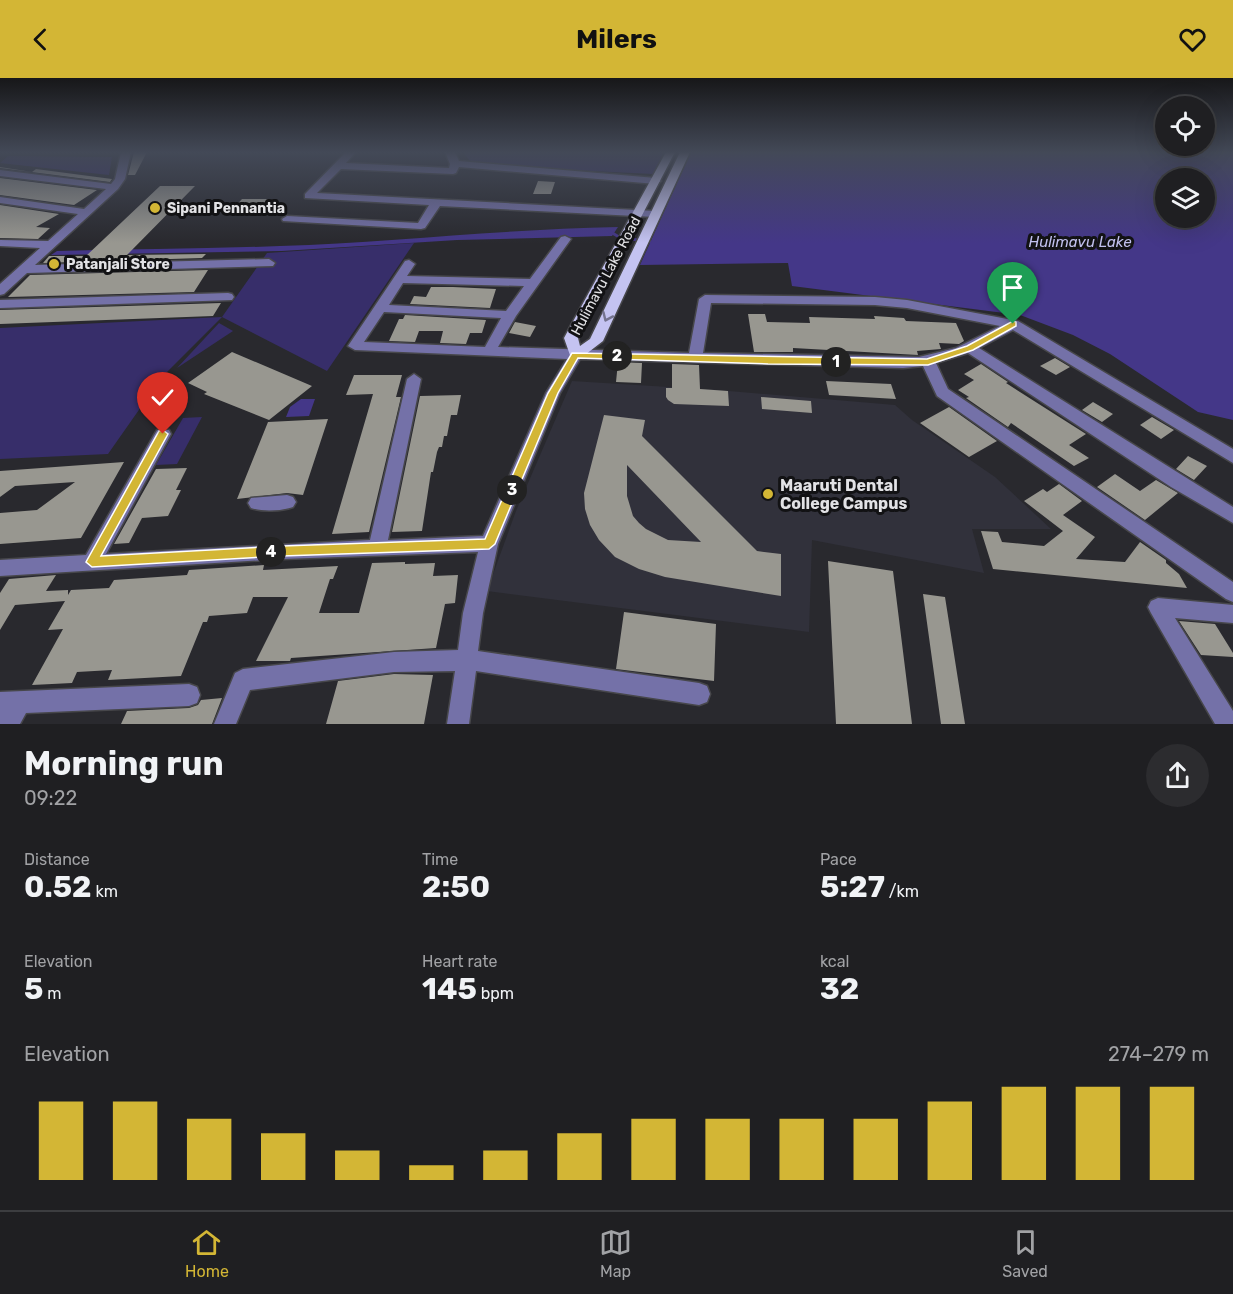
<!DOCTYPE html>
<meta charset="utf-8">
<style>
:root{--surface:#1f1f22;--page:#2c2c2f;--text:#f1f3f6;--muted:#a1a2a5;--line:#3c3d40;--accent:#d3b635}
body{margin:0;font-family:Rubik,sans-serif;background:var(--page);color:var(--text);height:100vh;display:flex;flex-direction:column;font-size:22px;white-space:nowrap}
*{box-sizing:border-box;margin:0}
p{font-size:20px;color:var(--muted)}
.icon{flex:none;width:33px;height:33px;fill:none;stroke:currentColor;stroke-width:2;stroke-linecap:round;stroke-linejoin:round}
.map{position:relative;height:646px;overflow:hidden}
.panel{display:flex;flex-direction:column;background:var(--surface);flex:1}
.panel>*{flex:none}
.tools{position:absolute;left:1155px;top:18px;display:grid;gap:12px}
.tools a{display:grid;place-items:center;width:60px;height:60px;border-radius:50%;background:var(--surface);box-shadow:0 6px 24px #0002,0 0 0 2px var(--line);font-size:30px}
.pin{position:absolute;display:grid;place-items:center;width:51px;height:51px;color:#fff;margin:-62px -26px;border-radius:50% 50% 50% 0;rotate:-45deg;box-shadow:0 0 6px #0007}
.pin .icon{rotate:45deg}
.km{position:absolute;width:30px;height:30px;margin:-15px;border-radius:50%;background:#222;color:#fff;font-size:16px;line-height:30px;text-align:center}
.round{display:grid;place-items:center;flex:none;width:63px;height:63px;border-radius:32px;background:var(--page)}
.headline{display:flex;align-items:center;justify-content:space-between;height:102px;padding:0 24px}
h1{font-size:33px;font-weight:700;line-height:45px}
.stats{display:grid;grid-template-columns:repeat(3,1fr);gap:9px;height:102px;padding:6px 24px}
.stats div{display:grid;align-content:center}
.stats b{font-size:30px;font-weight:700}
.stats small{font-size:16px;font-weight:400}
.stats p{font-size:16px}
.chart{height:168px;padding:12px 24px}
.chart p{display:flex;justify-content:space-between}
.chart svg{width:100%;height:108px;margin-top:6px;stroke:var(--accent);stroke-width:6}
header{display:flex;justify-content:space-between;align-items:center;height:78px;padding:0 24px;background:var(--accent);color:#111;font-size:27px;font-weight:700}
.dock{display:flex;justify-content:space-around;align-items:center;height:84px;border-top:2px solid var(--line);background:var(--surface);font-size:16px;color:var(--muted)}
.dock a{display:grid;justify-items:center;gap:3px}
.dock .active{color:var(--accent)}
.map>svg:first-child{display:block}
.built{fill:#31313b}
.green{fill:#372e6a}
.water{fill:#443788;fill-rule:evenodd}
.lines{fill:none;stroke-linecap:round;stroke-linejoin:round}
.stream{stroke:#443788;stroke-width:3}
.building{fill:#989790;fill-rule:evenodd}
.minor-casing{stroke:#47474b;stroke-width:3}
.major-casing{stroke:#47474b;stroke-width:3}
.minor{fill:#7471a8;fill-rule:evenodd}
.major{fill:#c4c3f1;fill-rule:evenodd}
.oneway{stroke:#74738e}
.route{fill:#d3b635;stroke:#fff;stroke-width:1.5}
.poi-dot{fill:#d3b635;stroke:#121214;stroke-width:2}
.labels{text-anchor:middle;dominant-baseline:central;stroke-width:6;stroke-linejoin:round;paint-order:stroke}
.far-poi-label{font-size:14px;font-weight:bold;fill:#e2e2e5;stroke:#121214;text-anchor:start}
.far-street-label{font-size:14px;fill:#e2e2e5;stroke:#121214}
.far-water-label{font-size:15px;font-style:italic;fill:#c1c0ee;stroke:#121214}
.poi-label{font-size:16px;font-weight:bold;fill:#e2e2e5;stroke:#121214;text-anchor:start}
</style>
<header><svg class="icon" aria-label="back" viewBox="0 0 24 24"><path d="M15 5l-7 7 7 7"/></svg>Milers<svg class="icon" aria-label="heart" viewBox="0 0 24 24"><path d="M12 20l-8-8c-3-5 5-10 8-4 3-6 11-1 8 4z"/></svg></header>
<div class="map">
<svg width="1233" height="646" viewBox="0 0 1233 646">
<rect width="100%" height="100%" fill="#29292e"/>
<!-- built -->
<path class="built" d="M572,303L717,312L895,327L912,342L995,399L1051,451H972L984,495L812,462L809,554L487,513L516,433Z"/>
<!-- green -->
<path class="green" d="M463,74H664L653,96L473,87Z
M8,78L112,79L109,97L0,85Z
M414,165L327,293L222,239L162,299L108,376L0,381V250L222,239L267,175Z
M219,245L233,253L177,290Z
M202,339L177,386L156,387L183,340Z"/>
<!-- water -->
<path class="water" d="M691,74H1233V342L1198,334L1110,276L1073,257L1020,237L792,208L788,185L640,187ZM1166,100H1204V140H1166Z
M618,149L612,158L457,162L282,173L51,177L57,173C131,171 206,171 280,168C393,164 505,151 618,149Z
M301,321H315L309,338L286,339L290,329Z"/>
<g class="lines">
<!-- stream -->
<path class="stream" d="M609,153L619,159L650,164"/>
</g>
<!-- building -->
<path class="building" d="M134,74H147L135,97H128Z
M0,89L32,94L36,91L112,101L110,104L0,90Z
M0,100L97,112L74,127L0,117Z
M538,103L555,104L551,116H533Z
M160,108H195L127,177L206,176L202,180L43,185L49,178H86Z
M242,121H271L260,134L231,133Z
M0,127L59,136L36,149L50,150L38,161L0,160Z
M208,192L194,214L8,219L30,197Z
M431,209H453L496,211L490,230L410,226L414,218L426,219Z
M221,225L213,238L0,246V232Z
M748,236H765L767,244L810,245L809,239L875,241L874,238L904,240L906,243L956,245L964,263L959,266L939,265L941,271L917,273L918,277L793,270V274H754Z
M405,237L486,242L482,255H470L466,266L440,265L443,253H419L415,264L389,263L399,241H403Z
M515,244L536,248L530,259L509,255Z
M232,274L312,308L269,342L204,316L207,314L188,305Z
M1055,280L1070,289L1056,297L1040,288Z
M618,284L642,285L641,305L616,304Z
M672,286L699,287L700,311L728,313L729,328L674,326L668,322L666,319V310H672Z
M981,286L1008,304L1006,305L1086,356L1069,367L1089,380L1074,388L1011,345L1008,349L966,320L969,319L958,312L974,302L964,296Z
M354,297H402L396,319H401L369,454L332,456L373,316L346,317Z
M826,303L891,306L896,321L829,317Z
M461,317L457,337H451L447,358H444L442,369H439L437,374L433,394H431L422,453L392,454L420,318Z
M761,319L811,323L812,335L762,331Z
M1093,324L1113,336L1102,344L1082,332Z
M949,329L997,363L969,379L920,345Z
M604,337L645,342L642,358L757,473L781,476V518L665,499L639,491L615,479L599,462L590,447L585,431L584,415ZM627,387L701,464L668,462L646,451L639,445L633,438L627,418Z
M1152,339L1174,352L1161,361L1140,347Z
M328,341L303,417L287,415L237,421L268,344Z
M1188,378L1207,388L1194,402L1176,391Z
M124,384L81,460L0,466V435L37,432L75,404L15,408L0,419V393Z
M187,390L176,412H181L168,438L142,440L129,465L114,466L156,391Z
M1115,396L1140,413L1156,402L1178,415L1145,442L1097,409Z
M1059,406L1082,423L1063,437L1095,459L1076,481L1125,484L1140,464L1166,482V485L1179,496L1187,510L993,491L981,453L998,454L1002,464L1044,468L1063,453L1024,423L1043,411L1047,414Z
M828,483L893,493L912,646H836Z
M405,484V486L435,485L433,498L458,497L455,525L445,526L436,570L291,580L290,583H256L288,519H253L247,535L209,538L207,544H203L181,598L108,602L112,592L77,594L72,605L32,607L63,551L48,552L65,523L15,527L0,552V515L9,501L56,497L46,513L68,512V517L71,512L109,510L114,502L187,497L189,492L264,487L263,492L338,488L333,501H330L319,535H359L372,485Z
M923,516L945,519L965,646H941Z
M624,534L716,546L714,603L616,591Z
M1179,543L1215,546L1233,575V579L1201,577Z
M394,596L433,597L424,646H326L338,603Z
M222,620L212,646H121L127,633L189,630L198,627L201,622Z"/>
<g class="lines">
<!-- minor casing -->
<g class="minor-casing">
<path id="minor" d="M121,74H131L125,101L118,111L35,187L269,181L275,185L273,188L27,195L4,216L0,217V206L40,170L0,168V162L48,163L78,136L0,125V119L84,131L106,111L0,98V92L111,106L115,101Z
M346,74H356L346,85L449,90L450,86L445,74H455L459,83L656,100L661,103L656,106L459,89L456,95L453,96L341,91L317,115L655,133L660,136L655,139L440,128L425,150L421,151L283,143L282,141L287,138L418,145L429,127L305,120V116Z
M565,158L571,161L516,238L498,269L689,275L699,221L705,217L875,219L907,222L1018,243L1233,371V385L1013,252L979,270L1233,429V445L1171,409L968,275L936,285L948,311L1233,504V524L1226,521L937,318L923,288L903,290L580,281L560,315L498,466L483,535L478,573L699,605L707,608L710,616L707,624L699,627L476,593L469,646H447L455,593L394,594L250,612L236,646H214L235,595L243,591L394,574L458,572L463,535L478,474L282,481L0,498V482L86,477L157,352H169L171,356L106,476L370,462L407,301L414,296L421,301L388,462L483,458L546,315L567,281L355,272L348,268L405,183L409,182L415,186L407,198L530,201L561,159ZM403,205L524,208L506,233L389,227ZM711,225L875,227L907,230L1000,248L956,270L919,279L703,275ZM384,234L501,240L485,269L364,264Z
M228,215L232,216L234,219L232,222L0,230V222Z
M287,417L293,419L296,424L293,429C281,433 263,434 251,430L248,425L251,420Z
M1158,520L1233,527V545L1175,540L1233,633V646H1215L1151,535L1148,529L1151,523Z
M189,606L197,609L200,617L197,625L189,628L26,635L20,646H0V614Z"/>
</g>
<!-- major casing -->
<g class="major-casing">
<path id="major" d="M666,74H675L578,260L580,268L590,261L680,74H690L603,263L581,280H571L564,260Z"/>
</g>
<!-- minor -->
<use href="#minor" class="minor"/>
<!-- major -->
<use href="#major" class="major"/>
</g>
<!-- one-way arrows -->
<defs><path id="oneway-chevron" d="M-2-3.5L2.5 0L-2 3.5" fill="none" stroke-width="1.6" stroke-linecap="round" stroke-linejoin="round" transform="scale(1.5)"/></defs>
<use class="oneway" href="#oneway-chevron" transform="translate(607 239) rotate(114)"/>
<!-- sky -->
<linearGradient id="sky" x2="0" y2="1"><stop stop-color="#171719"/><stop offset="0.45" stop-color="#434957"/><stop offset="1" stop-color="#434957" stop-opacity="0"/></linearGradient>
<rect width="1233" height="165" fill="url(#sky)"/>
<!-- route -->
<path class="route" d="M1013,243L1016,244V248L973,272L928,287L768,286L578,280L558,315L495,466L489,471L282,478L92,489L86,484L159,353L163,352L168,356L101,478L282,468L485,461L548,315L572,275L927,281L967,268Z"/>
<!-- markers -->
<g class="poi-dot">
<circle cx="155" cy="130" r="6"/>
<circle cx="54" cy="186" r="6"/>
<circle cx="768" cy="416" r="6"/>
</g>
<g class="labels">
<!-- far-poi labels -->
<g class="far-poi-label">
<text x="167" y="130">Sipani Pennantia</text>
<text x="66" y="186">Patanjali Store</text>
</g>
<!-- far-street labels -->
<g class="far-street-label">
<text transform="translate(606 198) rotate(-62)">Hulimavu Lake Road</text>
</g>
<!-- far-water labels -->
<g class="far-water-label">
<text x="1080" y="164">Hulimavu Lake</text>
</g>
<!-- poi labels -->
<g class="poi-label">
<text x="780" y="407">Maaruti Dental<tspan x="780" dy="18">College Campus</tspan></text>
</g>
</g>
</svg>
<div class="tools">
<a><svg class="icon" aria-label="locate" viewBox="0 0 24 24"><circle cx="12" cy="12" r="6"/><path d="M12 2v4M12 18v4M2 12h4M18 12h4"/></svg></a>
<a><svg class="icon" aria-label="layers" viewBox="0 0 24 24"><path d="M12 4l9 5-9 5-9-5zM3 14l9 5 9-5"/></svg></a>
</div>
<div class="pin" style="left:1013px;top:246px;background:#1e9e55"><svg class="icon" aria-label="arrive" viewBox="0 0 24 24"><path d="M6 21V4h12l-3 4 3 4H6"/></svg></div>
<div class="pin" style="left:163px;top:356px;background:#d93025"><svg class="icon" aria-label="check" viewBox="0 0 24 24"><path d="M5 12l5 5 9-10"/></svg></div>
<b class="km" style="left:836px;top:284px">1</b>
<b class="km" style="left:617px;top:278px">2</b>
<b class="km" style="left:512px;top:412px">3</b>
<b class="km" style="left:271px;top:474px">4</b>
</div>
<section class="panel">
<div class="headline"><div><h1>Morning run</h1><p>09:22</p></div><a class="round"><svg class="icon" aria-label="share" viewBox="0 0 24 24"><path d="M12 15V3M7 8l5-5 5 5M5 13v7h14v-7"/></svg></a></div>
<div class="stats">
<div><p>Distance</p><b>0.52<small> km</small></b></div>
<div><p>Time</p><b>2:50</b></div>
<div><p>Pace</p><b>5:27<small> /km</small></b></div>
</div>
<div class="stats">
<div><p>Elevation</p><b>5<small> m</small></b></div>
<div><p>Heart rate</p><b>145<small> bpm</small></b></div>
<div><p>kcal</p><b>32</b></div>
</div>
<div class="chart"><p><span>Elevation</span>274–279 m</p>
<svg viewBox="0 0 160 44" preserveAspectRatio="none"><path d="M5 44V12M15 44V12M25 44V19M35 44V25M45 44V32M55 44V38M65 44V32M75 44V25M85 44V19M95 44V19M105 44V19M115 44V19M125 44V12M135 44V6M145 44V6M155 44V6"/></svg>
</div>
</section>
<nav class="dock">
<a class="active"><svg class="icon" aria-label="home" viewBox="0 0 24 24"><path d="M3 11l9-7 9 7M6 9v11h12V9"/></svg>Home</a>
<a><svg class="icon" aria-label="map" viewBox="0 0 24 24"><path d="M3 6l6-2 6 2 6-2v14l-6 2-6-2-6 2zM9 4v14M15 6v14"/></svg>Map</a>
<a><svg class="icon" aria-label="saved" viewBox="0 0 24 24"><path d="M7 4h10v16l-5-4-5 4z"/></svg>Saved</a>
</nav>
